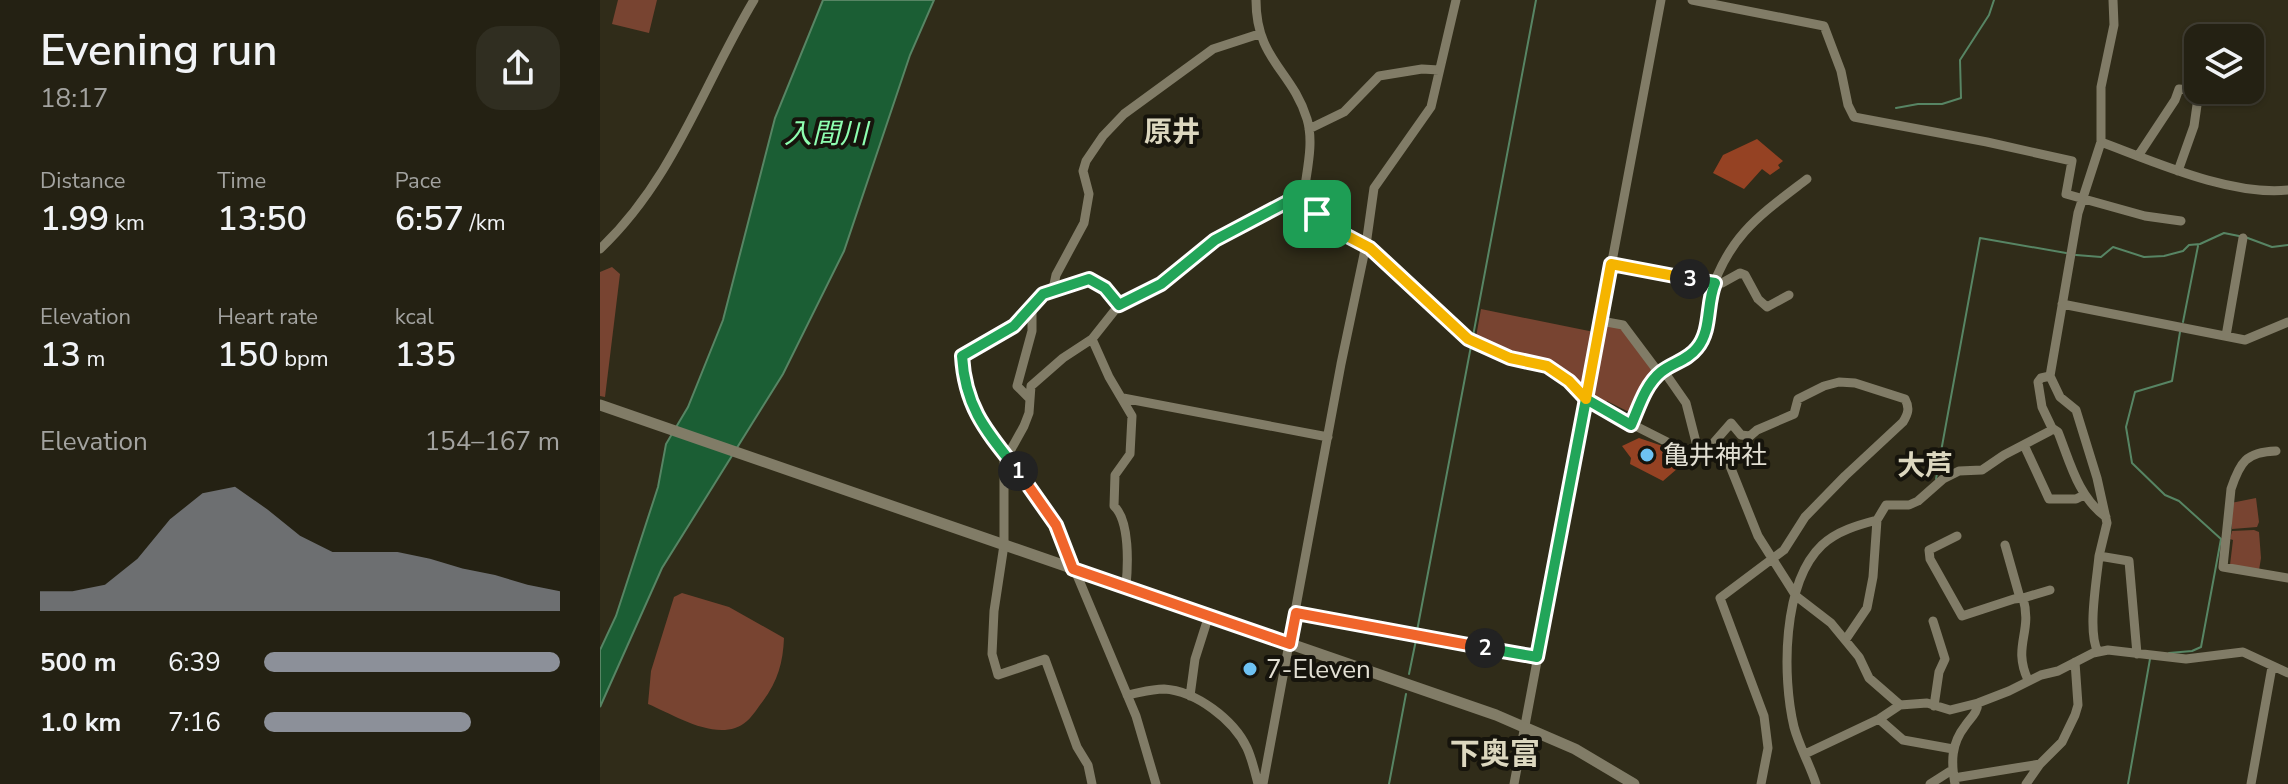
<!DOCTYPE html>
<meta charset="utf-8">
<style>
:root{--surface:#242113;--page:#302e21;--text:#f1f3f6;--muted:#a3a3a0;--line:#413e33;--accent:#8c9099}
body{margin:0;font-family:"Nunito Sans","Noto Sans JP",sans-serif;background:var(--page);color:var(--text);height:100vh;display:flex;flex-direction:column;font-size:30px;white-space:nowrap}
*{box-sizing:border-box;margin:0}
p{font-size:26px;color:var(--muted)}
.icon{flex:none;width:44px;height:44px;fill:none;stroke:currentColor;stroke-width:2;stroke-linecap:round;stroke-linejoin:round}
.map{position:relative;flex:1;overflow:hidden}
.panel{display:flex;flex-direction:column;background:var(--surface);width:600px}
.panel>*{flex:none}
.fabs{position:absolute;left:1584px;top:24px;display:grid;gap:16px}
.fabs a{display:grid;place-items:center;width:80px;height:80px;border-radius:16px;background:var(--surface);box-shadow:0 2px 6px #0004,0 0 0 2px var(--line);font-size:40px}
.pin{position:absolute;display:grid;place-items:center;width:68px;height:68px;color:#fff;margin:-34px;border-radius:16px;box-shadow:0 4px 12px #0006}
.km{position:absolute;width:40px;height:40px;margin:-20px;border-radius:50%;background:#222;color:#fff;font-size:22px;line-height:40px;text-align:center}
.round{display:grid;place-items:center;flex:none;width:84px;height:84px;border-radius:24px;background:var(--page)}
.head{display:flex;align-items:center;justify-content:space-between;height:136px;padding:0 40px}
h1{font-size:44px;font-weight:600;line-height:60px}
.figures{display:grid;grid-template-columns:repeat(3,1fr);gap:12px;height:136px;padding:8px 40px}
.figures div{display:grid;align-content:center}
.figures b{font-size:34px;font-weight:600}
.figures small{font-size:22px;font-weight:400}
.figures p{font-size:22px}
.chart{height:224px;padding:16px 40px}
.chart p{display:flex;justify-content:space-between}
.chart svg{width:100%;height:144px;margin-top:8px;fill:var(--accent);opacity:.7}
ul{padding:0 40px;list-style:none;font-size:26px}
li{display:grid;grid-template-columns:128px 96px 1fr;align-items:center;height:60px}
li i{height:20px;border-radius:10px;background:var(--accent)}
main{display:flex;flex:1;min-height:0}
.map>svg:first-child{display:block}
.green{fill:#784431}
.forest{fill:#954223}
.water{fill:#1b5e34;stroke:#578564;stroke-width:2}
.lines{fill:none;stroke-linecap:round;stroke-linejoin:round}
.stream{stroke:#578564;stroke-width:2}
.minor{stroke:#817c67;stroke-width:9}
.tertiary{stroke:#817c67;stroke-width:11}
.split-1-casing{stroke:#fff;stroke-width:16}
.split-2-casing{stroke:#fff;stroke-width:16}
.split-3-casing{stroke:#fff;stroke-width:16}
.split-4-casing{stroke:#fff;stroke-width:16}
.split-1{stroke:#22a559;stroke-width:10}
.split-2{stroke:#f0652b;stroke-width:10}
.split-3{stroke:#22a559;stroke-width:10}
.split-4{stroke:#f5b400;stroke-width:10}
.poi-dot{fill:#6ec2f3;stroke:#16140c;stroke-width:3}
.labels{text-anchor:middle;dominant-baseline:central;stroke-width:8;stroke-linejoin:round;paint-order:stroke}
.poi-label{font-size:26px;fill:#e2dfd3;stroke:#16140c;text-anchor:start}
.neighbourhood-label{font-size:28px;font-weight:bold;fill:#dcd7bf;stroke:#16140c}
.water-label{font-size:28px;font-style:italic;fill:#8efeb0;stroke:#16140c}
.quarter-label{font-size:30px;font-weight:bold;fill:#dcd7bf;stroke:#16140c}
</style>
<main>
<section class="panel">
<div class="head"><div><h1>Evening run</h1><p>18:17</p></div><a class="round"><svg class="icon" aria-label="share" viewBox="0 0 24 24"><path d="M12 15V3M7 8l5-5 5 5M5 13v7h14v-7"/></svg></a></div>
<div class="figures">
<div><p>Distance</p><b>1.99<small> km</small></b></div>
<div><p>Time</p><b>13:50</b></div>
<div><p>Pace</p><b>6:57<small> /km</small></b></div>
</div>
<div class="figures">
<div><p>Elevation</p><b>13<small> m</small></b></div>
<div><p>Heart rate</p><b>150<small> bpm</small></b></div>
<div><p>kcal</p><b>135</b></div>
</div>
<div class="chart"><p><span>Elevation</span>154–167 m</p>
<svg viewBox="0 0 160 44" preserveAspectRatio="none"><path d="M0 44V38L10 38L20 36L30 28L40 16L50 8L60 6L70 13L80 21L90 26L100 26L110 26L120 28L130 31L140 33L150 36L160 38V44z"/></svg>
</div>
<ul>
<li><b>500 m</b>6:39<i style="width:100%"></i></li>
<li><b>1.0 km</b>7:16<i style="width:70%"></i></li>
</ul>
</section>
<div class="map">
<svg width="1688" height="784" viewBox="0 0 1688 784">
<rect width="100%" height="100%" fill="#302c19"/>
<!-- green -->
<path class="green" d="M18,0H57L49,33L12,24Z
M12,267L20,274L5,397L0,396V272Z
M881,309L994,332L984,386C972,383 965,371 953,365C929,353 901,350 876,337Z
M1004,324L1021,325L1057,372L1033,411H1027L1007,401L1004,406L991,395Z
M1656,498L1659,522L1657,527L1632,529L1631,503Z
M1654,530L1659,532L1661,558L1659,570L1630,565L1633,540L1630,539L1632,531Z
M82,593L129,607L184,638C183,662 178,681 163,701C158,707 153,716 147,721C120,745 75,715 48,704L51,671L74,597Z"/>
<!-- forest -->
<path class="forest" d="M1157,139L1183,161L1178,165L1180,168L1170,175L1162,169L1144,189L1113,173L1123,155Z
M1039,438L1092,456L1063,481L1030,464L1031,458L1022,446Z"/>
<!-- water -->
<path class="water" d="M223,0H334L310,55L244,251L183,374L62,568L0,707V650L16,616L58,487L66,444L88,407L123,320L175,118Z"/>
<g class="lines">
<!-- stream -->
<path class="stream" d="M1296,108L1318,104H1342L1361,98L1360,60L1389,15L1394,0
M1645,237L1672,247L1688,245
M1476,255L1501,257L1513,247L1544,257L1564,256L1583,251L1589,245L1600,244L1624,233L1639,236
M1583,322L1598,246
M873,336L936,0
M1336,479L1380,238L1466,253
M817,631L871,346
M1569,653L1592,651L1601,647L1621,539L1579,501L1565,495L1532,463L1526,427L1535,392L1572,381L1580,332
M809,674L816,640
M789,784L806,694
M1528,784L1550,659"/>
<!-- minor -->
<path class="minor" d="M1092,0L1224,26L1241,71L1248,105L1254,117L1387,142L1472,161L1466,194L1545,216L1581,221
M1513,0L1514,25L1501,87V142C1555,162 1630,196 1688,190
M709,129L744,112L779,76L822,69L839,70
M1501,142L1478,213L1450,376L1460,397L1476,410L1497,478L1507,523L1499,556L1529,561L1537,654
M1538,156L1575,100L1579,89L1599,91L1594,126L1578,171
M704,193L723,222L770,248L868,339L910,358L947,366L1002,409L1073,445L1128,461L1158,536L1196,596L1231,623L1259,657L1269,678L1300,705L1327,703L1350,710L1378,703L1409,691L1441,675L1458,671L1493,653L1508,650L1586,659L1643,652L1688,673
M0,249C74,179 103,85 154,0
M1011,264L1115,283H1122L1140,273L1145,275L1158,299L1167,307L1189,295
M453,289L456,275L484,223L489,194L483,171L486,161L503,136L524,114L613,49L659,34
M1462,304L1645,340L1688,322
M519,305L505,288L489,279L443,294L414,326L362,356L365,386L370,402L380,421L456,525L536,716L556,784
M1001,321L1023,325L1059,373
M1626,336L1643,238
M492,339L509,377L532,416L530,454L515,475L514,506C530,521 528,565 526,586
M1063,370L1086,403L1098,450
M523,398L728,437
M430,399L417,386L432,331V308
M1031,425C1040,407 1044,385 1061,372C1072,363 1088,360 1097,349C1110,333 1104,313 1110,295C1129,235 1160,215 1207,179
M1452,428L1458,432C1470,462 1478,497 1506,517
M1424,445L1449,499H1476L1484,495
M1676,451C1646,452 1640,462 1631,489L1623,567L1688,578
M1108,454L1110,447L1131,423L1141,435L1150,436L1157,430L1194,414L1198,399L1224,386L1239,382L1255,383L1305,399C1310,408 1308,414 1303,422L1245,476L1205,517L1184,550L1120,598L1164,716L1168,748L1161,784
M1357,536L1329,550L1330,559L1362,616L1414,599L1423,598C1433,633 1412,645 1428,680
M1405,545L1420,598
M1423,598L1450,590
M696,613L937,657
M1333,621L1345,659L1339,672L1334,706
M1246,639L1267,608L1273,577L1277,520
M1498,652C1487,632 1497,579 1499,556
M527,695C539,693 551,689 564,689C596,691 634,720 647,748C652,759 655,772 658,784
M590,696L595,659L609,615
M1279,719L1303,740L1353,749
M1205,754L1279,719L1300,705
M1354,778L1440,764
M492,784L488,765L477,747L445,659L398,675L392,654L394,611L404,545V462L424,426L429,413L431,386L463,358L492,339L519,305L561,284L615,240L704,193C707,169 714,142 707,119C692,70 656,60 656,0
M663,784L741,364L766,245L774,188L831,107L856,0
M914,784L1061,0
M1216,784C1210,765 1199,746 1194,727C1182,677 1182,583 1222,545C1237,531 1258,525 1277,520L1286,505H1309L1318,501L1343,479L1359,471L1382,470L1404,455L1450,431L1452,428L1442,407L1438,382L1441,378L1450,376
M1330,784L1352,770
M1355,784C1351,762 1351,744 1365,726C1371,717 1377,714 1378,703
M1426,784L1440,764L1462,742L1475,715L1478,705L1475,662
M1651,784L1672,667"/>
<!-- tertiary -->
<path class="tertiary" d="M0,405L896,715L975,749L1034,784"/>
</g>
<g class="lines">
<!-- split-1 casing -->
<g class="split-1-casing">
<path id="split-1" d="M418,471C387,432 365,408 362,356L414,326L443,294L489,279L505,288L519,305L561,284L615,240L704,193L717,214"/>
</g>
<!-- split-2 casing -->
<g class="split-2-casing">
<path id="split-2" d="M418,471L456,525L473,569L690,644L696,613L885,648"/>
</g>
<!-- split-3 casing -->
<g class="split-3-casing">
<path id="split-3" d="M885,648L937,657L986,399L1031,425C1039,407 1045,385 1061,372C1072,363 1088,360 1097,348C1112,330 1106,304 1115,283L1090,279"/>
</g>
<!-- split-4 casing -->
<g class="split-4-casing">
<path id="split-4" d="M717,214L734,229L770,248L868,339L910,358L947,366L969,381L986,399L1011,264L1090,279"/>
</g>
<!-- split-1 -->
<use href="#split-1" class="split-1"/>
<!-- split-2 -->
<use href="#split-2" class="split-2"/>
<!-- split-3 -->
<use href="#split-3" class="split-3"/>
<!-- split-4 -->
<use href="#split-4" class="split-4"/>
</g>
<!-- markers -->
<g class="poi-dot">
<circle cx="1047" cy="455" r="8"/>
<circle cx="650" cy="669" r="8"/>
</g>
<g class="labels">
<!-- poi labels -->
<g class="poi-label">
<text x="1063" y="455">亀井神社</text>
<text x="666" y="669">7-Eleven</text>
</g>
<!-- neighbourhood labels -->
<g class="neighbourhood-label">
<text x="572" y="132">原井</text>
<text x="1325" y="466">大芦</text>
</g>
<!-- water labels -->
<g class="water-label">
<text x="226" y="134">入間川</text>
</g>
<!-- quarter labels -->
<g class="quarter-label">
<text x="895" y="754">下奥富</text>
</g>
</g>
</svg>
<div class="fabs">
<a><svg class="icon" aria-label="layers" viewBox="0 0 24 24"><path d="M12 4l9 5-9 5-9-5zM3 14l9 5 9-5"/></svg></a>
</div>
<div class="pin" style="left:717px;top:214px;background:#1e9e55"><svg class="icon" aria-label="arrive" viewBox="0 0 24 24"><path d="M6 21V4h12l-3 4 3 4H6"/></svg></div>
<b class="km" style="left:418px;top:471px">1</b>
<b class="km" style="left:885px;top:648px">2</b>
<b class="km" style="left:1090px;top:279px">3</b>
</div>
</main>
